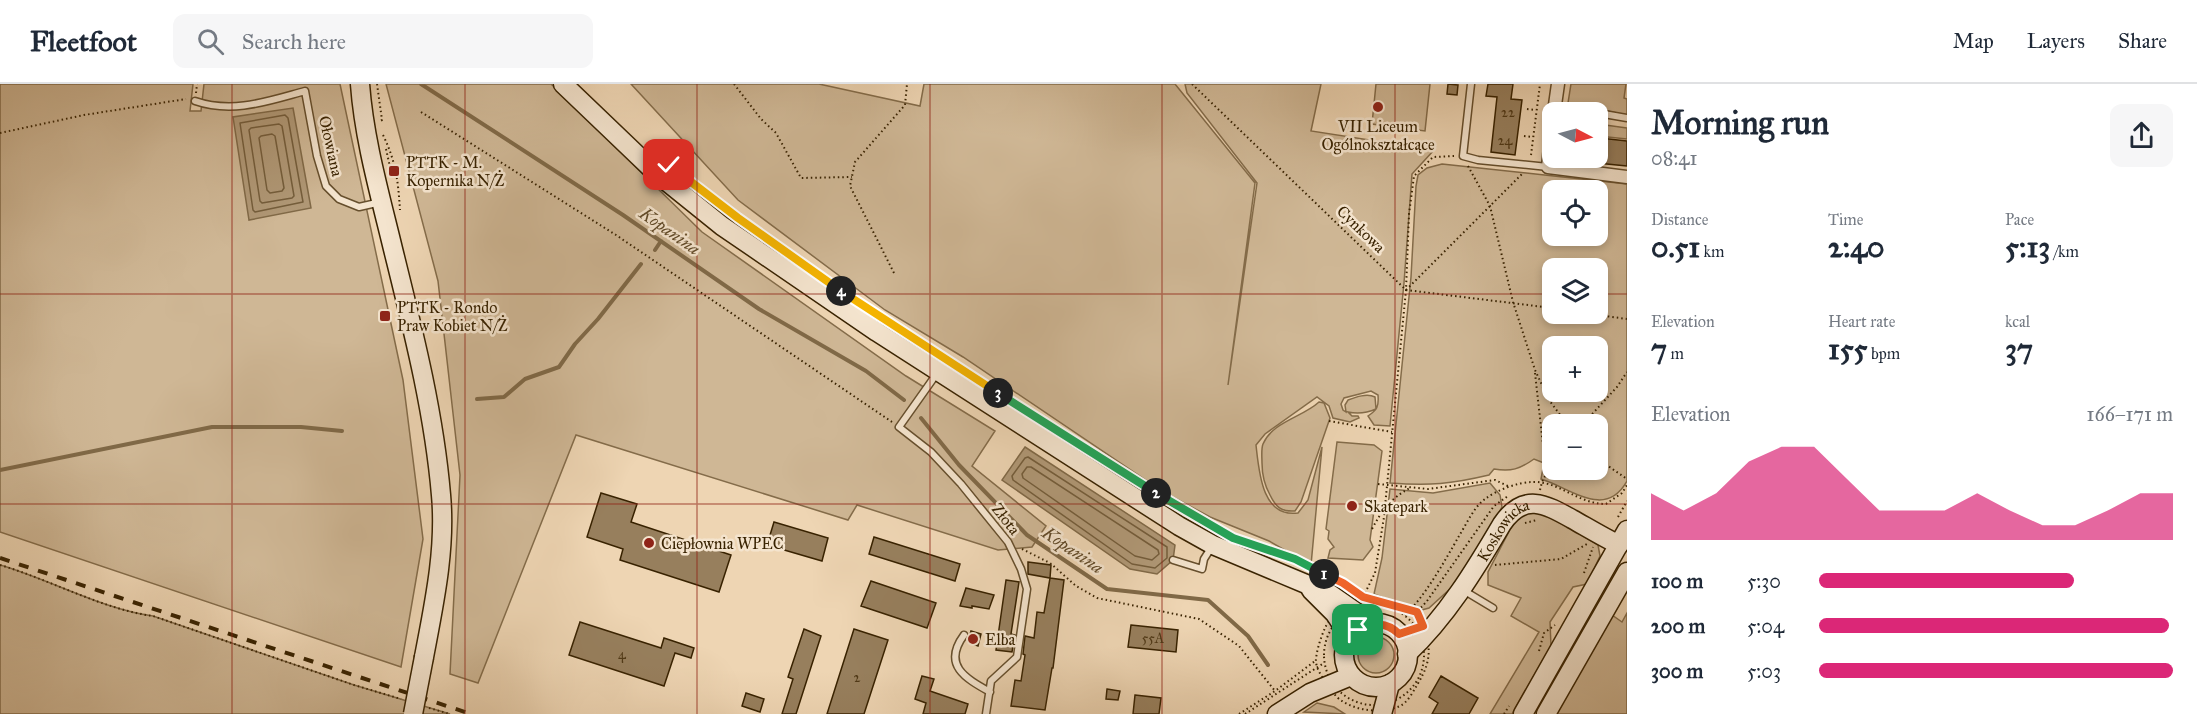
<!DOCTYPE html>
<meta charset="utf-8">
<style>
:root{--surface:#fff;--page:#f6f6f7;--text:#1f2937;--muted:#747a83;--line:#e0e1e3;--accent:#db2777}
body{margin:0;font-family:"IM FELL Great Primer",serif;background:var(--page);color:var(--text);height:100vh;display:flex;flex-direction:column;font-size:22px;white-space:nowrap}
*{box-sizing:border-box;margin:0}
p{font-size:20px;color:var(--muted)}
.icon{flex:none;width:33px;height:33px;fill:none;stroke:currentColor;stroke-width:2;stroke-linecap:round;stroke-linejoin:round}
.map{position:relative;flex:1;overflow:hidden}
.drawer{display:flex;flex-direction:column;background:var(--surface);width:570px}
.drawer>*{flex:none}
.needle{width:39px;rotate:96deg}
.buttons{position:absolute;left:1542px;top:18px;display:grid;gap:12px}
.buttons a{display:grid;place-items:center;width:66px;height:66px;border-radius:12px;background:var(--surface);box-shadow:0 3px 9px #0003;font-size:30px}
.pin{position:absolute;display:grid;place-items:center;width:51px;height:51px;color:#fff;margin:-26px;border-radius:12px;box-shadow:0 3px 9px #0006}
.km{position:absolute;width:30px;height:30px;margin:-15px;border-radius:50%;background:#222;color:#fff;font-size:16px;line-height:30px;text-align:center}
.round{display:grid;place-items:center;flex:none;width:63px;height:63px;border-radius:12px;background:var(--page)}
.head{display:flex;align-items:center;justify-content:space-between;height:102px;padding:0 24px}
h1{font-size:33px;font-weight:800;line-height:45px}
.figures{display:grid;grid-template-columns:repeat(3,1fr);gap:9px;height:102px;padding:6px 24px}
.figures div{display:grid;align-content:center}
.figures b{font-size:30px;font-weight:800}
.figures small{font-size:16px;font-weight:400}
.figures p{font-size:16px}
.chart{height:168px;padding:12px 24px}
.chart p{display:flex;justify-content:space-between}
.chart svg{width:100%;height:108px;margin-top:6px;fill:var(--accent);opacity:.7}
ul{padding:0 24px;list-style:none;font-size:20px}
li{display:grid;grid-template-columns:96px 72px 1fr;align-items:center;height:45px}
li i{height:15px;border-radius:8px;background:var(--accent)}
header{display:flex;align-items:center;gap:36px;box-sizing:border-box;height:84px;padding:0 30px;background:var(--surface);border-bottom:2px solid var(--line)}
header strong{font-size:28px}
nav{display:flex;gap:33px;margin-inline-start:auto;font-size:21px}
.search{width:420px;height:54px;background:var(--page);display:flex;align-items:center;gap:15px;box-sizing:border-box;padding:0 21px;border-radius:12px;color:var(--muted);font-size:22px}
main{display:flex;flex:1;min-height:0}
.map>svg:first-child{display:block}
.green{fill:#cfb795;stroke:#846c4a;stroke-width:1.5;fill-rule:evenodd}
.water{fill:#b09876;stroke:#806947;stroke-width:1.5}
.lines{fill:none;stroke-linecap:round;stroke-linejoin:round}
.shore{stroke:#745d3b;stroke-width:1.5}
.stream{stroke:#806947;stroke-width:4}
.building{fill:#977f5d;stroke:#382200;stroke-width:1.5}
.lane-casing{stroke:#664f2d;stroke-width:9}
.street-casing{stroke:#664f2d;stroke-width:15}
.secondary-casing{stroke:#382200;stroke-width:21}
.path{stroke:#382200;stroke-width:2;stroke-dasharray:1.5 3;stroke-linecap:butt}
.lane{stroke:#f4e4ce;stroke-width:6}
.street{stroke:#f4e4ce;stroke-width:12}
.secondary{stroke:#f4e4ce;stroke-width:18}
.rail{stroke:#382200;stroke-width:4;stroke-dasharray:10 10;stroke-linecap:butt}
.secondary-bridge-casing{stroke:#382200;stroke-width:21;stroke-linecap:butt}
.secondary-bridge{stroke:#f4e4ce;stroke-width:18}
.split-1-casing{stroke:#fff;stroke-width:12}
.split-2-casing{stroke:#fff;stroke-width:12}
.split-3-casing{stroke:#fff;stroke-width:12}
.split-4-casing{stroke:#fff;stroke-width:12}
.split-5-casing{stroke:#fff;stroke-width:12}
.split-1{stroke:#f0652b;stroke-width:8}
.split-2{stroke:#22a559;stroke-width:8}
.split-3{stroke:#22a559;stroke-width:8}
.split-4{stroke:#f5b400;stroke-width:8}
.split-5{stroke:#f5b400;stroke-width:8}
.grid{fill:none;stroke:#8f2418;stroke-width:1.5;stroke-opacity:0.55}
.poi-dot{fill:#8f2418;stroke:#f4e4ce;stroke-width:2}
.labels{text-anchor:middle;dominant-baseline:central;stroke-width:5;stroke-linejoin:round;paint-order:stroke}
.number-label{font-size:14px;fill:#503917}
.poi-label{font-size:16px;fill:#382200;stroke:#f4e4ce;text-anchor:start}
.street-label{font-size:16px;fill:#382200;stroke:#f4e4ce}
.water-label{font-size:18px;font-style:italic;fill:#624b29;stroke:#f4e4ce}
</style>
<header>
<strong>Fleetfoot</strong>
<div class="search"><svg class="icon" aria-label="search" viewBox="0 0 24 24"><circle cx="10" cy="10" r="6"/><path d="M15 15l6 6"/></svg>Search here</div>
<nav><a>Map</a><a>Layers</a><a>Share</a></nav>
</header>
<main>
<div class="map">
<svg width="1627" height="630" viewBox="0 0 1627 630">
<rect width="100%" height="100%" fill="#eed5b3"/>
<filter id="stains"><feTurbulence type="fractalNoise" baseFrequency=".00333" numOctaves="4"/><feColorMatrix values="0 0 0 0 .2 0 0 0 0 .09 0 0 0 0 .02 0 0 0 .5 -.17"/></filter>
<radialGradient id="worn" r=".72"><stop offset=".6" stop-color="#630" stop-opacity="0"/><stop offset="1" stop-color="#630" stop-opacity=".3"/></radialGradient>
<!-- green -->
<path class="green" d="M0,0H193L190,27H201L204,0H340L403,296L423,455L401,583L0,448Z
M386,0H551L702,148L906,292L995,347L972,382L1046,442L1032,463L998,466L857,421L848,436L576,351L478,599L450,590L460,391L438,197Z
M631,0H819L920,22L924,0H1175L1255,99L1228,301L1257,99L1187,9L1185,0H1321L1311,47L1434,66L1412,90L1404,199L1390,342L1374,341L1368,332C1377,326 1379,323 1378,311L1371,307L1344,314L1341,320L1343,326L1346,328L1345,321L1348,316C1356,313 1367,309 1375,313L1376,325C1367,329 1357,330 1348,328L1352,332H1358L1359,334L1350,338L1333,334L1329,322L1317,313L1265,350L1256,361C1259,388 1262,434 1298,429L1308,416L1322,363L1311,481L1269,457L1210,433L1162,407L963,273L885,226L738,116Z
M1376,0H1430L1425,47L1372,40Z
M1571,0H1626L1624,14L1627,15V31L1568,19Z
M1598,40L1627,44V55L1598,52Z
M1558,74H1594L1593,83L1564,80Z
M1442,80L1627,100V397C1605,436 1571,404 1541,395L1544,379L1534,375C1520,385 1511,388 1494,385L1489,391C1451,400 1430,402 1390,399L1411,193L1416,102L1418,91L1427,84ZM1552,106H1598V152H1552ZM1552,184H1598V230H1552ZM1552,262H1598V308H1552ZM1552,340H1598V386H1552Z
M1319,318L1324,319L1330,334L1301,418L1295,427C1281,428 1276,423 1270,411C1265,402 1262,389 1262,379C1262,373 1261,365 1263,360C1272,338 1303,333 1319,318Z
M1337,358L1374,361L1382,367L1370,456L1373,463L1363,476L1328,474L1330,466L1334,463L1328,455L1329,447L1326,445Z
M1490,399L1500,411L1502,423L1462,494L1429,524L1418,527L1374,510L1382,474L1390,405L1433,409Z
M1541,428L1554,434L1598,461L1600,472L1587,500L1573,503L1550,538L1551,562L1512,630H1490L1539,548L1511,532L1521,514L1488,501V488L1514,438L1522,429Z
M0,481C51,496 102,525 153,532L354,601L450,630H0Z
M1627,529V630H1555L1612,531L1622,538Z
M1358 571a18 18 0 1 1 36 0a18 18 0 1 1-36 0Z
M1317,619L1334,623L1345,630L1304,628Z"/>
<!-- water -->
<path class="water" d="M293,24L311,124L249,136L233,33Z
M1025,363L1175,461L1173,476L1157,490L1130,485L1002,396Z"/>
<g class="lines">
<!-- shore -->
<path class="shore" d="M285,31L288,34L303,118L255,128L253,126L240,39Z
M279,40L282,42L294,112L292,114L262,119L260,117L249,46L251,44Z
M272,50L275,52L284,104L282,107L270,109L267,106L259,54L261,52Z
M1028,373L1167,463V474L1155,484L1132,480L1013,396L1012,392L1025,374Z
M1027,383H1031L1158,466L1159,470L1152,476L1135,472L1023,394L1022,390Z"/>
<!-- stream -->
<path class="stream" d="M421,0L623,131L759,225L866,287L904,316
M655,166L661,157
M477,315L504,313L525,295L559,283L575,260L598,235L641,180
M921,334L959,381L1027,451L1107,505L1208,516L1248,552L1268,581
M0,386L212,343H301L342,347"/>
</g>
<!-- building -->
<path class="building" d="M1448,0L1458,1L1457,11L1447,10Z
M1488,0H1513L1511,15L1522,16L1515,71L1491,68L1497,13L1486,12Z
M1600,54L1627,57V82L1597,79Z
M601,409L637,420L631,438L731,471L719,508L620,476L623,465L587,453Z
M774,438L828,454L822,477L767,461Z
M874,453L960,480L955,497L869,470Z
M1028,478L1051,481L1050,494L1028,490Z
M1050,494L1064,496L1053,584H1052L1045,626L1011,622L1015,596L1021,597L1025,571L1023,570L1025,552L1034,554L1037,528L1044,529Z
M1006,496L1019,498L1011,550L1015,551L1012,568L996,566Z
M871,497L936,519L927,544L861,522Z
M966,504L994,511L989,525L972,522V524L960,522Z
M580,538L661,564L664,554L694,564L691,574L675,569L664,602L569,571Z
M1131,541L1178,546L1176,568L1128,563Z
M804,545L821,552L796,630H782L793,595L788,593Z
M854,545L888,556L864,630H827Z
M971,547L981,550L978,562L968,558Z
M922,592L934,595L930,607L968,620L965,630H923L926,619L915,615Z
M1441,592L1478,614L1469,630H1432L1438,619L1429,613Z
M1107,605L1120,607L1118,616L1106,615Z
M746,609L764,615L760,628L742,622Z
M1135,611L1161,614L1159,630H1133Z"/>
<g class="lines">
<!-- lane casing -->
<g class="lane-casing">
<path id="lane" d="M1471,0L1463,72L1478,76L1548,83
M195,17C233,30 268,17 305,7L317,72L326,102L339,115L359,123L381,118
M1555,22L1593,28
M1598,29L1627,34
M935,287L933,295L899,343L931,368L961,400L1008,458L1021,485L1027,505L1017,573L991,597L986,630
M1173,476L1202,485L1204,475L1211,464
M1463,506L1493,524
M964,551C942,581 965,594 990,608"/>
</g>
<!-- street casing -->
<g class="street-casing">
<path id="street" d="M1554,28L1558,0
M1552,43L1548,83L1627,93"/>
</g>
<!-- secondary casing -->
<g class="secondary-casing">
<g id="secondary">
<path d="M360,0C364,55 380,111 393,165C413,246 434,328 441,411C446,465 434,520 424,573"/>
<path d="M563,0L655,88L722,142L877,248L1179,442L1213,461L1306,500L1327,508L1373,540"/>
<path d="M1311,506L1335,530L1350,553"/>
<circle cx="1376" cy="571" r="32"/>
<path id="s1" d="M1407,570C1447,532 1475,486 1502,440C1524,408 1545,420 1572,435C1588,444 1603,453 1619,461"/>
<path d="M1277,630L1310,609L1351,592"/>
<path d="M1382,630L1390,600"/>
<path d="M1523,630L1627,446"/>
<path d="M1546,630L1627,488"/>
</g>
</g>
<!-- path -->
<path class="path" d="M377,0L382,36L380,37
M734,0L761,35L776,49L801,94L852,93
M1192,0L1406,206L1552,224
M196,9L197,0
M1527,25L1536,26
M421,28L616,151L892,338
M0,49L84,31L186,15
M383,51C396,78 398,96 400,126
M1524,52L1533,53
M386,65L390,83
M1531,71L1540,0
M1468,82L1490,122L1513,218L1535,286L1549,316L1567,340
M894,189L850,102L855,78L905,21L907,0
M1406,206L1523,89
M1590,230L1627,235
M1535,289L1543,361L1550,382
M1329,337L1392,348
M1583,340L1617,303L1627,288
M1598,375L1627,395
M1378,400L1428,405L1495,396L1510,403
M1540,406L1542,398L1552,379
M1618,433L1627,417
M1525,439L1537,436
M1372,445C1382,426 1391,414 1410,404
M1264,464L1295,475L1322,489
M1022,465L1050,479L1076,502L1097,514L1199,535L1239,562L1275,607
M0,481C51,496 102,525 153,532L354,601L401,615
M1495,481L1561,475L1587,460
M1584,489L1593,463
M1363,513L1375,489L1384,433L1406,206L1409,130L1414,92L1433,73L1454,72
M1363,513L1417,528C1430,558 1435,572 1417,601C1413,608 1407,619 1400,622C1383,630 1357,627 1342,617C1336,614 1331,605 1327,600C1322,593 1315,583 1316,575C1317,565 1321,553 1325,544C1330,532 1351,514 1363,513Z
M1324 571a50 50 0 1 1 100 0a50 50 0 1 1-100 0Z
M1418,527L1427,517L1494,422L1508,412
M1405,531C1424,514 1446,475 1459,452C1467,439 1474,423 1485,415C1497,406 1518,398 1533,398C1559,397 1578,420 1606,420L1622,409L1627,401
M1539,567L1544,549L1555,541
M429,624L450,630
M1239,630L1275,607L1315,577
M1245,630L1324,579
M1504,630L1509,622"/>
<!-- lane -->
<use href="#lane" class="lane"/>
<!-- street -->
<use href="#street" class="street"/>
<!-- secondary -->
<use href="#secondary" class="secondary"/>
<!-- rail -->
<path class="rail" d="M0,474L471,630"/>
<!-- secondary-bridge casing -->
<g class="secondary-bridge-casing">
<path id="secondary-bridge" d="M413,630L424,573"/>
</g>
<!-- secondary-bridge -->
<use href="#secondary-bridge" class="secondary-bridge"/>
</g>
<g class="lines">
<!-- split-1 casing -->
<g class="split-1-casing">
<path id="split-1" d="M1324,490L1343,499L1363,513L1417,528L1423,542L1399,550C1387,538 1372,538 1358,546"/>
</g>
<!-- split-2 casing -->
<g class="split-2-casing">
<path id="split-2" d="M1156,409L1233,454L1295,475L1324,490"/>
</g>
<!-- split-3 casing -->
<g class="split-3-casing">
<path id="split-3" d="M998,309L1156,409"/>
</g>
<!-- split-4 casing -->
<g class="split-4-casing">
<path id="split-4" d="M841,207L998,309"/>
</g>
<!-- split-5 casing -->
<g class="split-5-casing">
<path id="split-5" d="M669,81L738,134L841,207"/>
</g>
<!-- split-1 -->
<use href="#split-1" class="split-1"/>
<!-- split-2 -->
<use href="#split-2" class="split-2"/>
<!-- split-3 -->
<use href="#split-3" class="split-3"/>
<!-- split-4 -->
<use href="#split-4" class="split-4"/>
<!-- split-5 -->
<use href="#split-5" class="split-5"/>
</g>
<!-- grid -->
<path class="grid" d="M232,0V630M465,0V630M697,0V630M930,0V630M1162,0V630M1395,0V630M0,210H1552M1598,210H1627M0,420H1627"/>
<!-- markers -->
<g class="poi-dot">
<circle cx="1378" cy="23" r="6"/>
<rect x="388" y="81" width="12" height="12" rx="3"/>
<rect x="379" y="226" width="12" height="12" rx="3"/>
<circle cx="1352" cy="422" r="6"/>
<circle cx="649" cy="459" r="6"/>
<circle cx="973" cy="555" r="6"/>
</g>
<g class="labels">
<!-- number labels -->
<g class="number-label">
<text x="1508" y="28">22</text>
<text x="1505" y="56">24</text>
<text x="1153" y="554">55A</text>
<text x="622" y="570">4</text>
<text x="857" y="593">2</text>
</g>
<!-- poi labels -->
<g class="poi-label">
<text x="1378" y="42" text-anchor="middle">VII Liceum<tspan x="1378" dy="18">Ogólnokształcące</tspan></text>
<text x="406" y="78">PTTK - M.<tspan x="406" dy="18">Kopernika N/Ż</tspan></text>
<text x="397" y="223">PTTK - Rondo<tspan x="397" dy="18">Praw Kobiet N/Ż</tspan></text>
<text x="1364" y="422">Skatepark</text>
<text x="661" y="459">Ciepłownia WPEC</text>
<text x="985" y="555">Elba</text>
</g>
<!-- street labels -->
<g class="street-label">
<text transform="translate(331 62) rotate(77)">Ołowiana</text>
<text transform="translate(1361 145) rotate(44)">Cynkowa</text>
<text transform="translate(1006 435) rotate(52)">Złota</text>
<text stroke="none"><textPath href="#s1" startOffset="158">Koskowicka</textPath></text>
</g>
<!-- water labels -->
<g class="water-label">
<text transform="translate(670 147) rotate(35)">Kopanina</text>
<text transform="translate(1073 466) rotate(34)">Kopanina</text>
</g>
</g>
<rect width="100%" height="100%" filter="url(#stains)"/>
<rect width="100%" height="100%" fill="url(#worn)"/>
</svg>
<div class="buttons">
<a><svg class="needle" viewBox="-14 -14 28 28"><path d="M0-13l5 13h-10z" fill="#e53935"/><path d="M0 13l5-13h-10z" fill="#747a83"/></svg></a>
<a><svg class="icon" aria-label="locate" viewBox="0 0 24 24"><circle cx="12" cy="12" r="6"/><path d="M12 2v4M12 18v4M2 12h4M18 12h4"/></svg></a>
<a><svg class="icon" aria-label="layers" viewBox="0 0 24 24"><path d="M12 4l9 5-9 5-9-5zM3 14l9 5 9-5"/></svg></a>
<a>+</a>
<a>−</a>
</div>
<div class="pin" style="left:1358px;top:546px;background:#1e9e55"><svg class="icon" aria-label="arrive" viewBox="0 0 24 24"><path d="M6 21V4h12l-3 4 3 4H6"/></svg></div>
<div class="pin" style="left:669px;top:81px;background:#d93025"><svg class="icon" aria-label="check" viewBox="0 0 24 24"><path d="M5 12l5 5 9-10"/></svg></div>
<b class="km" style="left:1324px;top:490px">1</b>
<b class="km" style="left:1156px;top:409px">2</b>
<b class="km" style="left:998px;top:309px">3</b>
<b class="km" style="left:841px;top:207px">4</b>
</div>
<section class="drawer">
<div class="head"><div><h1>Morning run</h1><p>08:41</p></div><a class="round"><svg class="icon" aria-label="share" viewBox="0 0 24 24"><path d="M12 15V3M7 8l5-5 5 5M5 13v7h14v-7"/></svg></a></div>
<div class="figures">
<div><p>Distance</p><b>0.51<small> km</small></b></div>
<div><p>Time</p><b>2:40</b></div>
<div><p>Pace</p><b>5:13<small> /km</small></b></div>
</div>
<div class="figures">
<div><p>Elevation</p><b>7<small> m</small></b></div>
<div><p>Heart rate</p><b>155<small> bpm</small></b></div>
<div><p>kcal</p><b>37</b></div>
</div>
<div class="chart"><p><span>Elevation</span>166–171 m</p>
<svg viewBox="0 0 160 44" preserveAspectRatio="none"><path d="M0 44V25L10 32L20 25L30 12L40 6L50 6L60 19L70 32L80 32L90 32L100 25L110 32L120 38L130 38L140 32L150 25L160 25V44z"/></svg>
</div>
<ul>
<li><b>100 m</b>5:30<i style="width:72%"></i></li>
<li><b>200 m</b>5:04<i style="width:99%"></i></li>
<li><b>300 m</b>5:03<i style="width:100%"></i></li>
</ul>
</section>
</main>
